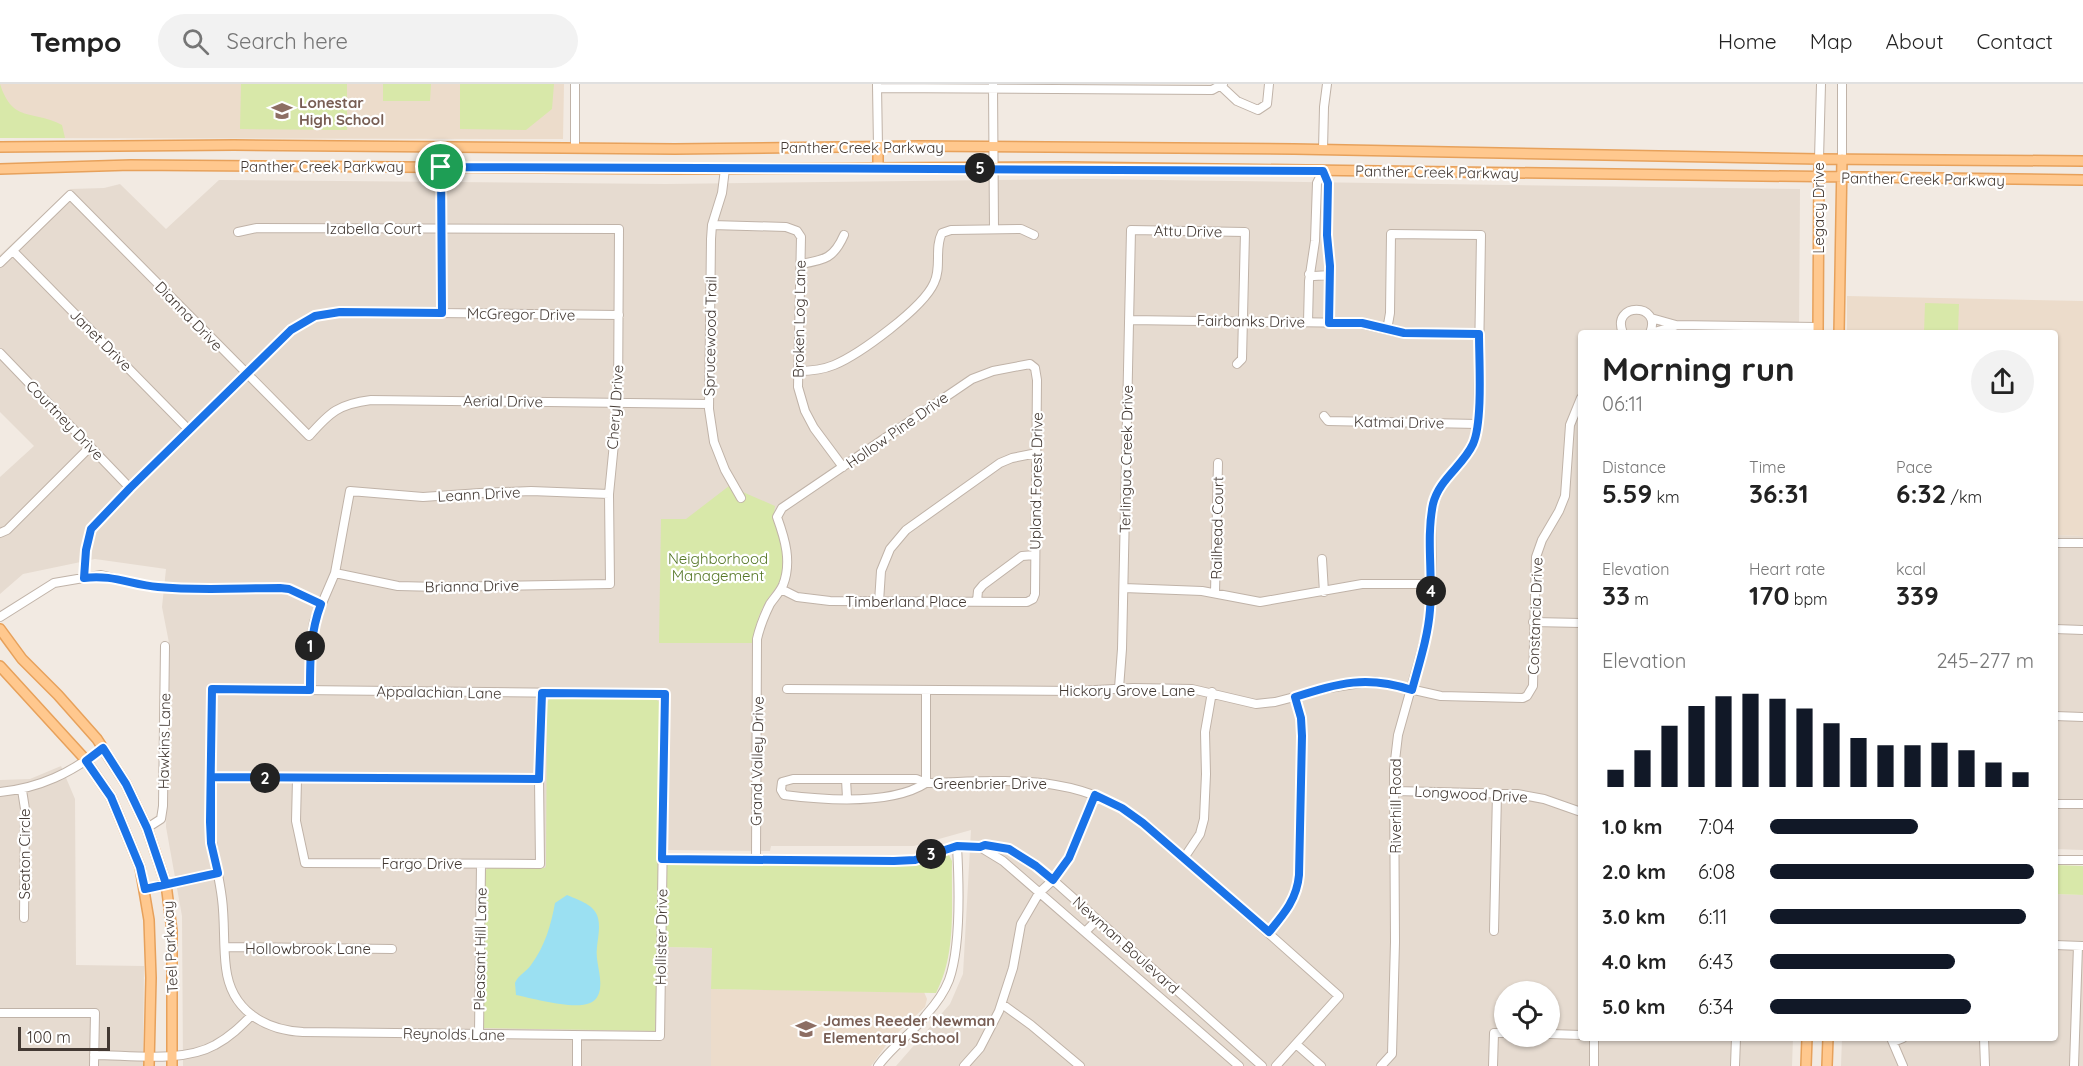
<!DOCTYPE html>
<meta charset="utf-8">
<style>
:root{--surface:#fff;--page:#f2f2f2;--text:#222;--muted:#767676;--line:#e0e0e0;--accent:#111827}
body{margin:0;font-family:Quicksand,sans-serif;background:var(--page);color:var(--text);height:100vh;display:flex;flex-direction:column;font-size:22px;white-space:nowrap}
*{box-sizing:border-box;margin:0}
p{font-size:20px;color:var(--muted)}
.icon{flex:none;width:33px;height:33px;fill:none;stroke:currentColor;stroke-width:2;stroke-linecap:round;stroke-linejoin:round}
.map{position:relative;flex:1;overflow:hidden}
.panel{position:absolute;left:1578px;top:246px;width:480px;height:711px;display:flex;flex-direction:column;background:var(--surface);border-radius:6px;box-shadow:0 2px 4px #0004}
.panel>*{flex:none}
.controls{position:absolute;left:1494px;top:897px;display:grid;gap:12px}
.controls a{display:grid;place-items:center;width:66px;height:66px;border-radius:50%;background:var(--surface);box-shadow:0 2px 4px #0004;font-size:30px}
.scale{position:absolute;left:18px;bottom:15px;width:92px;box-sizing:border-box;padding-left:6px;border:3px solid #433933;border-top:0;font-size:16px;line-height:21px;white-space:nowrap;color:#433933;-webkit-text-stroke:4px #fff;paint-order:stroke}
.pin{position:absolute;display:grid;place-items:center;width:51px;height:51px;color:#fff;margin:-26px;border:3px solid #fff;border-radius:50%;box-shadow:0 2px 6px #0007}
.km{position:absolute;width:30px;height:30px;margin:-15px;border-radius:50%;background:#222;color:#fff;font-size:16px;line-height:30px;text-align:center}
.round{display:grid;place-items:center;flex:none;width:63px;height:63px;border-radius:32px;background:var(--page)}
.overview{display:flex;align-items:center;justify-content:space-between;height:102px;padding:0 24px}
h1{font-size:33px;font-weight:700;line-height:45px}
.stats{display:grid;grid-template-columns:repeat(3,1fr);gap:9px;height:102px;padding:6px 24px}
.stats div{display:grid;align-content:center}
.stats b{font-size:26px;font-weight:700}
.stats small{font-size:16px;font-weight:400}
.stats p{font-size:16px}
.chart{height:168px;padding:12px 24px}
.chart p{display:flex;justify-content:space-between}
.chart svg{width:100%;height:108px;margin-top:6px;stroke:var(--accent);stroke-width:6}
ul{padding:0 24px;list-style:none;font-size:20px}
li{display:grid;grid-template-columns:96px 72px 1fr;align-items:center;height:45px}
li i{height:15px;border-radius:8px;background:var(--accent)}
header{display:flex;align-items:center;gap:36px;box-sizing:border-box;height:84px;padding:0 30px;background:var(--surface);border-bottom:2px solid var(--line)}
header strong{font-size:28px}
nav{display:flex;gap:33px;margin-inline-start:auto;font-size:21px}
.search{width:420px;height:54px;background:var(--page);display:flex;align-items:center;gap:15px;box-sizing:border-box;padding:0 21px;border-radius:33px;color:var(--muted);font-size:22px}
.map>svg:first-child{display:block}
.residential{fill:#e6dbd0;fill-rule:evenodd}
.education{fill:#ecdccb}
.green{fill:#d8e8a9}
.water{fill:#9be0f2}
.lines{fill:none;stroke-linecap:round;stroke-linejoin:round}
.minor-casing{stroke:#c0b3a8;stroke-width:10}
.major-casing{stroke:#e7a15b;stroke-width:12}
.minor{stroke:#fff;stroke-width:8}
.major{stroke:#ffc88e;stroke-width:9}
.route-casing{stroke:#fff;stroke-width:12}
.route{stroke:#1a73e8;stroke-width:8}
.labels{text-anchor:middle;dominant-baseline:central;stroke-width:4.5;stroke-linejoin:round;paint-order:stroke}
.education-label{font-size:15px;font-weight:bold;fill:#785e54;stroke:#fff;text-anchor:start}
.street-label{font-size:15px;fill:#433933;stroke:#fff}
.park-label{font-size:15px;fill:#547625;stroke:#fff}
</style>
<header>
<strong>Tempo</strong>
<div class="search"><svg class="icon" aria-label="search" viewBox="0 0 24 24"><circle cx="10" cy="10" r="6"/><path d="M15 15l6 6"/></svg>Search here</div>
<nav><a>Home</a><a>Map</a><a>About</a><a>Contact</a></nav>
</header>
<div class="map">
<svg width="2083" height="982" viewBox="0 0 2083 982">
<rect width="100%" height="100%" fill="#f2eae2"/>
<!-- residential -->
<path class="residential" d="M1085,95L1800,105L1799,249H1581V954H1793L1792,982H896L950,920L963,890L971,746L914,762H771L770,767L667,766L665,863L712,864L711,982H183L182,832L166,743L170,564L162,523L166,485L95,475L23,490L0,510V393L34,362L0,328V171L70,105L104,104L120,100L166,145L219,96L666,100ZM1504,908H1550V952H1504Z
M2055,451L2083,452V766L2055,765Z
M61,682L75,715L76,881L144,882L143,982H0V696L30,695Z
M2055,810L2083,811V982H1841L1842,954H2055Z"/>
<!-- education -->
<path class="education" d="M0,0H564L563,55L0,54Z
M1847,212L2083,217V452L2055,451V249H1847Z
M711,905L924,908L927,915L925,923L890,956L871,982H711Z"/>
<!-- green -->
<path class="green" d="M0,0C13,40 32,25 62,41L65,54H0Z
M241,0H347V46L240,45Z
M383,0H431L430,17H383Z
M460,0H554L552,25L526,46L460,45Z
M1925,219L1959,220L1958,249H1924Z
M729,402L775,422C771,441 787,464 783,487C781,502 769,510 763,523C757,534 755,547 752,559H659L661,435H686Z
M551,614L655,615L661,619L658,872L655,947L483,944L484,792L486,786L488,784H545L546,782L547,618Z
M949,771L952,777C951,821 957,869 936,909L711,905L712,864L665,863L667,780L895,781L913,780Z
M2055,781L2083,782V811L2055,810Z"/>
<!-- water -->
<path class="water" d="M567,811C576,815 593,820 597,831C601,841 598,853 597,863C595,877 602,891 600,905C599,911 596,917 590,919C574,926 535,915 516,911L515,899C518,891 526,888 531,881C545,862 551,841 555,819Z"/>
<g class="lines">
<!-- minor casing -->
<g class="minor-casing">
<path id="minor" d="M993,0L994,145
M877,1L878,63
M1221,2L1237,17L1258,26L1267,20L1269,0
M877,4L1212,6L1223,0
M440,63L442,229
M575,64V0
M1323,66L1324,23L1327,0
M1819,75L1821,0
M1842,75V0
M725,85L722,109L712,141L711,155L709,325L714,358L725,386L741,414
M1323,87L1328,99L1327,155L1330,182L1329,239
M712,141L786,143L797,147L801,153L798,303L805,327L814,344L843,383
M238,148L257,144L619,145L618,319L609,410L610,500L439,503L398,502L335,489
M13,167L189,346
M0,179L70,111L309,352C330,328 339,320 371,316L709,320
M801,180C825,176 834,174 844,151
M1309,190L1314,192L1330,191
M1651,234L1676,241L1818,243
M1129,236L1357,239L1396,248L1479,250
M1308,238L1309,197L1315,157L1317,99L1323,87
M1623,249C1610,218 1663,218 1650,249
M1651,249L1675,242
M0,269L130,404
M798,287C811,287 822,286 834,281C860,270 923,224 934,199C942,183 934,164 942,149L951,146L1021,145L1034,151
M1324,332L1328,337L1478,340
M0,449L7,446L90,363
M2055,459H2083
M1322,475L1324,508
M84,493L86,466L91,445L130,404L291,246L315,232L341,228L619,231
M1124,504L1202,507L1260,518L1362,500H1432
M1215,509L1218,379
M977,517L978,507L983,501L1022,472L1035,471
M879,518L881,487L890,465L906,446L1000,379L1012,374L1037,369
M0,533L54,499L101,491L147,502L167,504H280L289,505L321,520
M1533,538L1581,539
M2055,545L2083,546
M1119,604L1122,565L1131,146L1245,148L1242,275L1237,280
M212,605L665,610L660,952L303,948C264,946 231,926 226,884C223,861 225,838 222,815C219,789 211,764 210,738Z
M787,605L1077,607L1133,604L1192,605L1256,620L1275,618L1329,604L1374,597L1441,612L1523,614L1527,612L1533,602L1536,473L1542,456L1559,427L1565,412L1570,341L1581,314
M311,606L310,562L314,538L335,489L350,407L423,413L480,409L531,407L609,410
M2055,632L2083,633
M211,693L539,695
M297,695L296,737L305,779L540,780L539,695L542,609
M846,695L847,714
M926,699C892,721 824,716 784,711L781,706L782,698L793,695H916L926,699C1007,697 1082,687 1149,743L1339,912L1276,982
M926,699V606
M22,706L25,725L24,834
M1395,707L1517,710L1544,715L1581,728
M0,708C40,704 71,689 103,664
M2055,720H2083
M147,744L161,735L163,722L165,562
M980,763L1003,777L1239,982
M1184,774L1200,750L1204,735L1206,690L1205,648L1212,608
M662,775L894,777L915,776L957,762L980,763L985,761L1009,765L1036,782L1053,796L1262,982
M756,775L757,555C760,542 764,532 770,520C774,514 780,508 783,501C792,478 785,455 777,433L782,424L972,295L993,287L1030,280L1035,284L1037,296L1035,510L1033,515L1027,518L830,517L797,513L781,505
M2055,776H2083
M145,805L217,789
M1494,847L1497,709
M1085,848L1097,836
M1269,848C1284,830 1297,815 1299,791L1302,652L1301,634L1295,613
M2055,861L2082,862
M225,863L392,865
M1002,920L1031,941L1080,982
M0,929H95L94,982
M479,950L481,780
M1550,950L1581,951
M1891,954L1903,982
M1984,954L1985,982
M1893,958L1903,954
M1296,960L1321,982
M94,971C130,971 183,979 215,961C230,953 241,942 252,931
M577,982V952
M878,982C892,962 912,950 926,931C935,921 944,909 949,896C961,863 959,798 957,762
M964,982L980,964L999,927L1013,884L1021,840L1039,809L1053,796L1069,774L1095,711
M1381,982L1392,970L1395,858L1394,685L1398,651L1428,544L1432,500L1431,437L1434,417L1443,398L1467,371L1474,357L1478,340L1481,151L1391,150L1390,229L1387,246
M1493,982L1494,949H1504
M1594,982V954
M1735,982L1736,954
M2074,982L2078,862"/>
</g>
<!-- major casing -->
<g class="major-casing">
<path id="major" d="M0,63L234,61L675,65L920,62L1294,65L1819,75L2083,77
M878,63V84
M0,85L131,81L676,85L1066,83L2083,96
M1818,249L1819,75
M1839,249L1842,75
M0,545L22,575L58,611L97,655L126,700L147,744L166,800L172,847V982
M0,582L84,674L111,713L140,783L149,836L151,894L149,982
M1806,982L1807,954
M1827,982L1828,954"/>
</g>
<!-- minor -->
<use href="#minor" class="minor"/>
<!-- major -->
<use href="#major" class="major"/>
</g>
<g class="lines">
<!-- route casing -->
<g class="route-casing">
<path id="route" d="M441,83L442,229L340,228L315,232L291,246L130,404L91,445L86,466L84,494C112,490 132,501 158,503C198,507 240,504 280,504L289,505L321,520C310,549 310,576 310,606L212,605L210,738L211,759L218,789L172,799L166,800L147,744L126,700L103,664L86,677L111,713L140,783L145,805L218,789L211,759V693L539,695L542,609L665,610L662,775L894,777L915,776L957,762L980,763L985,761L1009,765L1036,782L1053,796L1069,774L1095,711L1122,724L1143,739L1269,848C1284,830 1297,815 1299,791L1302,652L1301,634L1295,613C1340,599 1366,591 1412,606C1419,580 1428,553 1430,526C1433,491 1426,454 1433,420C1439,395 1463,382 1473,360C1483,338 1479,276 1479,250L1404,249L1362,239H1329L1330,182L1327,151L1328,99L1323,87C1029,83 735,86 441,83"/>
</g>
<!-- route -->
<use href="#route" class="route"/>
</g>
<!-- icons -->
<defs>
<g id="school-bare" transform="scale(1.62)"><path d="M0-5L7-2L0 1L-7-2ZM-4 1L0 2.5L4 1V4Q0 6-4 4Z" fill="#8d6e63" stroke="#fff" stroke-width="2.5" paint-order="stroke"/></g>
</defs>
<g fill-rule="evenodd">
<use href="#school-bare" x="282" y="27"/>
<use href="#school-bare" x="806" y="945"/>
</g>
<g class="labels">
<!-- education labels -->
<g class="education-label">
<text x="299" y="18">Lonestar<tspan x="299" dy="17">High School</tspan></text>
<text x="823" y="936">James Reeder Newman<tspan x="823" dy="17">Elementary School</tspan></text>
</g>
<!-- street labels -->
<g class="street-label">
<text x="862" y="63">Panther Creek Parkway</text>
<text x="322" y="82">Panther Creek Parkway</text>
<text transform="translate(1437 88) rotate(1)">Panther Creek Parkway</text>
<text transform="translate(1923 95) rotate(1)">Panther Creek Parkway</text>
<text transform="translate(1818 124) rotate(-90)">Legacy Drive</text>
<text x="374" y="144">Izabella Court</text>
<text transform="translate(1188 147) rotate(1)">Attu Drive</text>
<text transform="translate(521 230) rotate(1)">McGregor Drive</text>
<text transform="translate(189 232) rotate(46)">Dianna Drive</text>
<text transform="translate(799 235) rotate(-89)">Broken Log Lane</text>
<text transform="translate(1251 237) rotate(1)">Fairbanks Drive</text>
<text transform="translate(710 252) rotate(-89)">Sprucewood Trail</text>
<text transform="translate(101 256) rotate(45)">Janet Drive</text>
<text transform="translate(503 317) rotate(1)">Aerial Drive</text>
<text transform="translate(615 323) rotate(-86)">Cheryl Drive</text>
<text transform="translate(65 336) rotate(46)">Courtney Drive</text>
<text transform="translate(1399 338) rotate(1)">Katmai Drive</text>
<text transform="translate(897 346) rotate(-35)">Hollow Pine Drive</text>
<text transform="translate(1126 375) rotate(-89)">Terlingua Creek Drive</text>
<text transform="translate(1036 397) rotate(-89)">Upland Forest Drive</text>
<text transform="translate(479 410) rotate(-3)">Leann Drive</text>
<text transform="translate(1217 444) rotate(-89)">Railhead Court</text>
<text transform="translate(472 502) rotate(-1)">Brianna Drive</text>
<text x="906" y="517">Timberland Place</text>
<text transform="translate(1535 532) rotate(-88)">Constancia Drive</text>
<text x="1127" y="606">Hickory Grove Lane</text>
<text transform="translate(439 608) rotate(1)">Appalachian Lane</text>
<text transform="translate(164 657) rotate(-89)">Hawkins Lane</text>
<text transform="translate(757 677) rotate(-89)">Grand Valley Drive</text>
<text x="990" y="699">Greenbrier Drive</text>
<text transform="translate(1471 710) rotate(3)">Longwood Drive</text>
<text transform="translate(1395 722) rotate(-90)">Riverhill Road</text>
<text transform="translate(24 770) rotate(-90)">Seaton Circle</text>
<text x="422" y="779">Fargo Drive</text>
<text transform="translate(661 853) rotate(-89)">Hollister Drive</text>
<text transform="translate(1126 861) rotate(42)">Newman Boulevard</text>
<text transform="translate(170 863) rotate(-93)">Teel Parkway</text>
<text x="308" y="864">Hollowbrook Lane</text>
<text transform="translate(480 865) rotate(-89)">Pleasant Hill Lane</text>
<text transform="translate(454 950) rotate(1)">Reynolds Lane</text>
</g>
<!-- park labels -->
<g class="park-label">
<text x="718" y="474">Neighborhood<tspan x="718" dy="17">Management</tspan></text>
</g>
</g>
</svg>
<div class="controls">
<a><svg class="icon" aria-label="locate" viewBox="0 0 24 24"><circle cx="12" cy="12" r="6"/><path d="M12 2v4M12 18v4M2 12h4M18 12h4"/></svg></a>
</div>
<div class="scale">100 m</div>
<div class="pin" style="left:441px;top:83px;background:#1e9e55"><svg class="icon" aria-label="arrive" viewBox="0 0 24 24"><path d="M6 21V4h12l-3 4 3 4H6"/></svg></div>
<b class="km" style="left:310px;top:562px">1</b>
<b class="km" style="left:265px;top:694px">2</b>
<b class="km" style="left:931px;top:770px">3</b>
<b class="km" style="left:1431px;top:507px">4</b>
<b class="km" style="left:980px;top:84px">5</b>
<section class="panel">
<div class="overview"><div><h1>Morning run</h1><p>06:11</p></div><a class="round"><svg class="icon" aria-label="share" viewBox="0 0 24 24"><path d="M12 15V3M7 8l5-5 5 5M5 13v7h14v-7"/></svg></a></div>
<div class="stats">
<div><p>Distance</p><b>5.59<small> km</small></b></div>
<div><p>Time</p><b>36:31</b></div>
<div><p>Pace</p><b>6:32<small> /km</small></b></div>
</div>
<div class="stats">
<div><p>Elevation</p><b>33<small> m</small></b></div>
<div><p>Heart rate</p><b>170<small> bpm</small></b></div>
<div><p>kcal</p><b>339</b></div>
</div>
<div class="chart"><p><span>Elevation</span>245–277 m</p>
<svg viewBox="0 0 160 44" preserveAspectRatio="none"><path d="M5 44V37M15 44V29M25 44V19M35 44V11M45 44V7M55 44V6M65 44V8M75 44V12M85 44V18M95 44V24M105 44V27M115 44V27M125 44V26M135 44V29M145 44V34M155 44V38"/></svg>
</div>
<ul>
<li><b>1.0 km</b>7:04<i style="width:56%"></i></li>
<li><b>2.0 km</b>6:08<i style="width:100%"></i></li>
<li><b>3.0 km</b>6:11<i style="width:97%"></i></li>
<li><b>4.0 km</b>6:43<i style="width:70%"></i></li>
<li><b>5.0 km</b>6:34<i style="width:76%"></i></li>
</ul>
</section>
</div>
